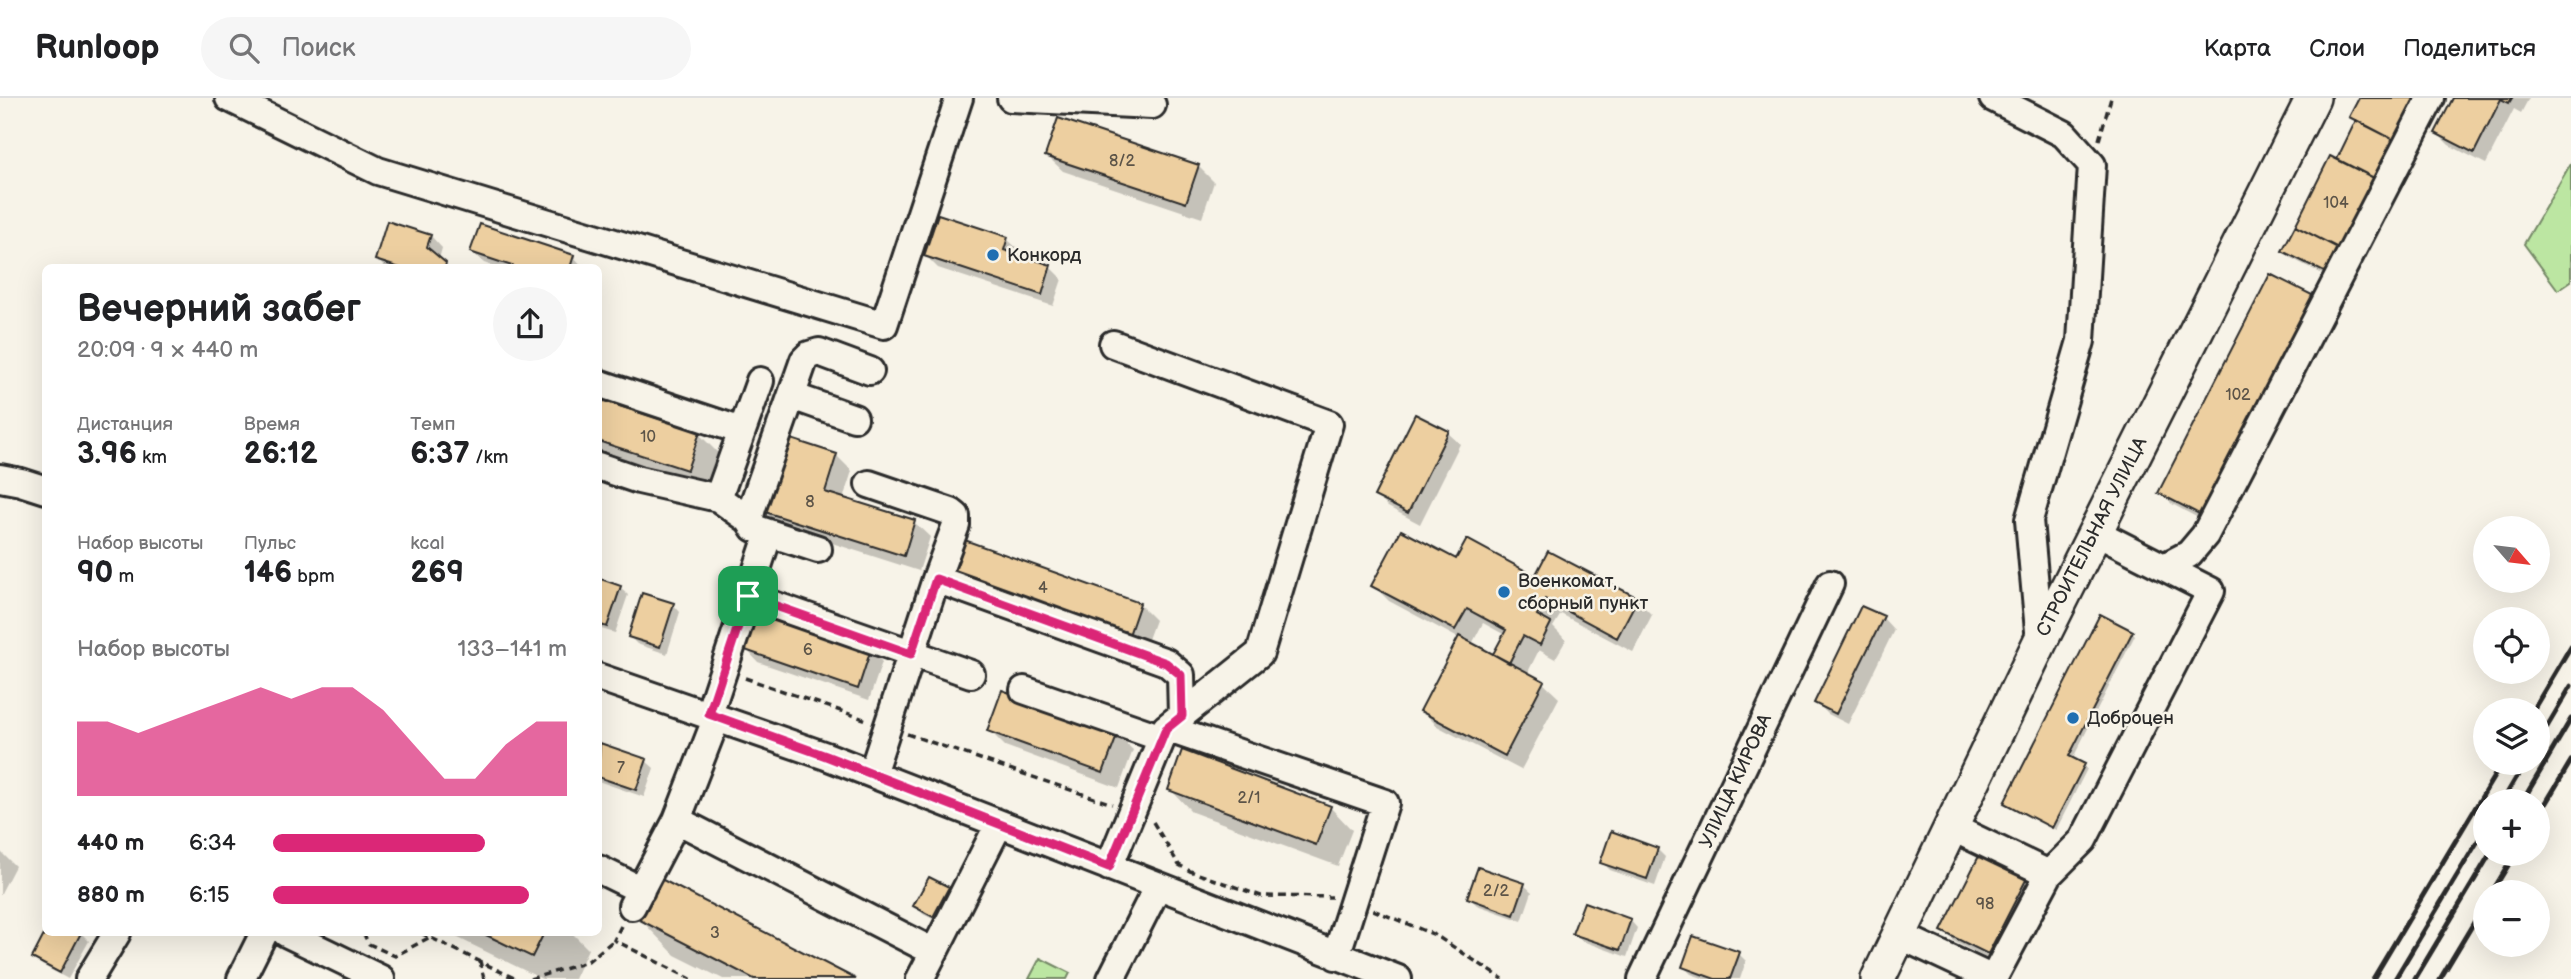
<!DOCTYPE html>
<html lang="ru">
<meta charset="utf-8">
<style>
:root{--surface:#fff;--page:#f6f6f6;--text:#202124;--muted:#757577;--line:#e0e0e0;--accent:#db2777}
body{margin:0;font-family:"Balsamiq Sans",sans-serif;background:var(--page);color:var(--text);height:100vh;display:flex;flex-direction:column;font-size:26px;white-space:nowrap}
*{box-sizing:border-box;margin:0}
p{font-size:23px;color:var(--muted)}
.icon{flex:none;width:38px;height:38px;fill:none;stroke:currentColor;stroke-width:2;stroke-linecap:round;stroke-linejoin:round}
.map{position:relative;flex:1;overflow:hidden}
.drawer{position:absolute;left:42px;top:166px;width:560px;height:672px;display:flex;flex-direction:column;background:var(--surface);border-radius:10px;box-shadow:0 7px 28px #0002}
.drawer>*{flex:none}
.needle{width:46px;rotate:118deg}
.buttons{position:absolute;left:2473px;top:418px;display:grid;gap:14px}
.buttons a{display:grid;place-items:center;width:77px;height:77px;border-radius:50%;background:var(--surface);box-shadow:0 7px 28px #0002;font-size:35px}
.pin{position:absolute;display:grid;place-items:center;width:60px;height:60px;color:#fff;margin:-30px;border-radius:14px;box-shadow:0 4px 10px #0006}
.round{display:grid;place-items:center;flex:none;width:74px;height:74px;border-radius:37px;background:var(--page)}
.headline{display:flex;align-items:center;justify-content:space-between;height:119px;padding:0 35px}
h1{font-size:38px;font-weight:600;line-height:52px}
.figures{display:grid;grid-template-columns:repeat(3,1fr);gap:10px;height:119px;padding:7px 35px}
.figures div{display:grid;align-content:center}
.figures b{font-size:30px;font-weight:600}
.figures small{font-size:19px;font-weight:400}
.figures p{font-size:19px}
.chart{height:196px;padding:14px 35px}
.chart p{display:flex;justify-content:space-between}
.chart svg{width:100%;height:126px;margin-top:7px;fill:var(--accent);opacity:.7}
ul{padding:0 35px;list-style:none;font-size:23px}
li{display:grid;grid-template-columns:112px 84px 1fr;align-items:center;height:52px}
li i{height:18px;border-radius:9px;background:var(--accent)}
header{display:flex;align-items:center;gap:42px;box-sizing:border-box;height:98px;padding:0 35px;background:var(--surface);border-bottom:2px solid var(--line)}
header strong{font-size:33px}
nav{display:flex;gap:38px;margin-inline-start:auto;font-size:24px}
.search{width:490px;height:63px;background:var(--page);display:flex;align-items:center;gap:18px;box-sizing:border-box;padding:0 24px;border-radius:38px;color:var(--muted);font-size:26px}
.map>svg:first-child{display:block}
.green{fill:#bce6a2;stroke:#748866;stroke-width:2}
.shadow{fill:#0003;fill-rule:evenodd}
.building{fill:#edcfa0;stroke:#2b2b2b;stroke-width:2}
.lines{fill:none;stroke-linecap:round;stroke-linejoin:round}
.minor-casing{stroke:#2b2b2b;stroke-width:32}
.major-casing{stroke:#2b2b2b;stroke-width:38}
.path{stroke:#2b2b2b;stroke-width:3.5;stroke-dasharray:7 5;stroke-linecap:butt}
.minor{stroke:#f7f3e8;stroke-width:26}
.major{stroke:#f7f3e8;stroke-width:33}
.rail{stroke:#2b2b2b;stroke-width:5}
.route-casing{stroke:#fff;stroke-width:14}
.route{stroke:#db2777;stroke-width:9}
.poi-dot{fill:#1f6fb2;stroke:#f7f3e8;stroke-width:2.5}
.labels{text-anchor:middle;dominant-baseline:central;stroke-width:5;stroke-linejoin:round;paint-order:stroke}
.number-label{font-size:16px;fill:#5c5448}
.poi-label{font-size:19px;fill:#2b2b2b;stroke:#f7f3e8;text-anchor:start}
.street-label{font-size:19px;fill:#2b2b2b;stroke:#f7f3e8}
</style>
<header>
<strong>Runloop</strong>
<div class="search"><svg class="icon" aria-label="search" viewBox="0 0 24 24"><circle cx="10" cy="10" r="6"/><path d="M15 15l6 6"/></svg>Поиск</div>
<nav><a>Карта</a><a>Слои</a><a>Поделиться</a></nav>
</header>
<div class="map">
<svg width="2571" height="881" viewBox="0 0 2571 881">
<rect width="100%" height="100%" fill="#f7f3e8"/>
<filter id="ink" filterUnits="userSpaceOnUse"><feTurbulence type="fractalNoise" baseFrequency=".0143" numOctaves="2"/><feDisplacementMap in="SourceGraphic" scale="14" xChannelSelector="R" yChannelSelector="G"/><feConvolveMatrix kernelMatrix="1 2 1 2 8 2 1 2 1" color-interpolation-filters="sRGB"/></filter>
<g filter="url(#ink)">
<!-- green -->
<path class="green" d="M2571,65V183L2558,192L2524,146Z
M1040,860L1070,875L1067,881H1029Z"/>
<!-- shadow -->
<path class="shadow" d="M2361,0H2438L2338,184L2291,160L2284,153L2338,63L2357,24L2351,18Z
M2455,0H2529L2521,15L2514,11L2486,66L2449,47L2437,35Z
M1047,58L1198,68L1214,84L1202,120L1063,73Z
M431,138L442,150L439,161L448,170H385L377,161Z
M1007,141L1019,152L1017,158L1050,169L1062,181L1053,208L938,170L926,158Z
M472,154L573,158L584,170H498L484,165Z
M2271,178L2217,430L2172,406L2160,394Z
M598,303L699,336L721,358L710,393L598,357Z
M1416,318L1448,335L1460,346L1420,426L1388,409L1376,397Z
M786,342L837,358L852,373L843,401L914,424L930,439L919,473L779,428L764,413Z
M1457,463L1637,502L1652,517L1633,554L1561,516L1553,529L1566,542L1555,561L1539,552L1527,576L1543,585L1559,600L1521,672L1437,628L1422,612L1460,541L1389,503L1373,487ZM1483,525L1505,537L1494,558L1472,546Z
M598,482L620,490L628,497L615,535L598,530Z
M964,490L1139,506L1155,522L1143,555Z
M673,506L680,514L667,556L637,546L630,539Z
M1883,520L1894,532L1848,626L1828,616L1816,604Z
M2132,534L2135,537L2072,662L2087,671L2056,732L2009,708L2006,705Z
M747,552H871L882,564L869,602L758,564Z
M989,632L1117,637L1133,652L1119,690L1005,648Z
M601,647L646,663L654,670L644,699L598,683V654Z
M1170,691L1330,709L1352,732L1338,768L1192,714Z
M1657,751L1665,759L1655,788L1610,772L1602,764Z
M0,753L15,768L0,797Z
M2027,780L2039,791L2000,867L1955,844L1944,832Z
M1524,787L1532,794L1522,823L1477,807L1469,800Z
M948,791L955,798L941,825L923,816L916,808Z
M640,821L852,881H723L675,857Z
M1630,822L1637,830L1627,859L1582,843L1574,835Z
M47,835H81L89,843L68,881L42,867L34,859Z
M448,835H572L588,851L574,881H542Z
M1739,856L1746,863L1740,881H1705L1691,876L1684,869Z"/>
<!-- building -->
<path class="building" d="M2359,0H2421L2398,44L2349,19Z
M2453,0H2512L2509,5L2501,1L2474,55L2435,35Z
M1058,20L1199,67L1186,105L1045,58Z
M2356,22L2398,44L2378,82L2337,61Z
M2330,58L2378,82L2342,152L2295,128Z
M938,116L1008,139L1004,152L1051,167L1042,197L924,158Z
M387,123L431,137L427,149L446,165L445,170H400L375,162Z
M480,126L574,157L570,170H518L470,154Z
M2295,128L2342,152L2330,177L2282,153Z
M2270,176L2318,200L2205,419L2158,395Z
M598,301L700,334L687,372L598,343Z
M1415,316L1449,333L1408,415L1374,398Z
M785,339L837,356L825,394L915,422L904,458L762,413Z
M1401,432L1456,461L1467,441L1535,478L1548,453L1638,500L1617,540L1545,501L1537,517L1551,525L1540,547L1523,538L1509,565L1493,556L1506,532L1467,511L1455,532L1371,488Z
M959,440L1140,505L1128,540L946,475Z
M598,480L621,488L607,529L598,526Z
M642,495L674,505L660,549L628,539Z
M1861,508L1884,518L1836,616L1814,605Z
M759,512L871,551L858,591L745,552Z
M2100,516L2133,533L2069,658L2085,666L2052,730L2004,705Z
M1459,538L1544,583L1505,658L1420,613Z
M1002,592L1118,635L1103,675L987,633Z
M600,645L647,661L636,692L598,679Z
M1182,652L1331,708L1316,747L1168,692Z
M1611,733L1658,750L1647,781L1600,765Z
M1981,754L2028,778L1988,856L1941,833Z
M1478,769L1525,785L1514,817L1467,800Z
M929,779L949,789L933,819L913,808Z
M659,780L856,881H754L638,821Z
M1584,804L1631,821L1620,852L1572,836Z
M46,833L81,835L60,875L32,860Z
M482,835H544L532,859Z
M1693,838L1740,854L1730,881H1715L1682,869Z"/>
<g class="lines">
<!-- minor casing -->
<g class="minor-casing">
<path id="minor" d="M229,0L378,73L884,227L959,0
M1011,0L1152,7
M1993,0L2064,36L2092,67L2081,243L2029,422L2040,544
M598,285L742,333L760,283
M792,298L854,320
M598,368L639,382L718,400L749,422
M0,380L21,384L46,392
M869,386L951,414L956,418V427L936,481
M718,400L742,333
M769,435L818,451
M2164,469L2189,456L2205,437L2431,0
M748,498L971,576
M598,579L826,658L1398,881
M1024,592L1162,640
M709,616L769,435L754,430L749,422L752,410L804,262L809,257L819,254L870,273
M717,619L677,722L934,854L999,726
M1166,630L1385,705L1336,858
M872,676L936,481L1166,564L1181,577L1182,618
M1951,729L2049,776L2083,742L2211,493L2095,434
M1109,769L1166,630L1260,555L1329,326L1113,246
M598,771L641,792
M632,808L677,722
M286,835L381,881
M1899,837L1993,881L2049,776
M89,881L117,835
M241,881L264,835
M920,881L934,854
M1111,881L1158,788
M1642,881L1830,486"/>
</g>
<!-- major casing -->
<g class="major-casing">
<path id="major" d="M1878,881L2040,544L2313,0"/>
</g>
<!-- path -->
<path class="path" d="M2099,42L2111,0
M745,580L867,622
M907,636L1112,706
M1153,724L1179,767L1190,773L1261,798L1332,799
M1373,812L1435,837L1503,881
M621,828L614,842L691,881
M363,835L369,846L395,858L430,839
M421,835L516,881
M480,863L484,881
M530,881L587,864L614,842"/>
<!-- minor -->
<use href="#minor" class="minor"/>
<!-- major -->
<use href="#major" class="major"/>
<!-- rail -->
<path class="rail" d="M2533,612L2571,548
M2538,644L2571,588
M2502,704L2525,665
M2522,704L2571,621
M2538,718L2571,663
M2492,794L2515,756
M2373,881L2502,665
M2395,881L2485,731
M2415,881L2490,756
M2440,881L2485,806"/>
</g>
</g>
<g class="lines" filter="url(#ink)">
<!-- route casing -->
<g class="route-casing">
<path id="route" d="M936,481L1166,565L1181,577L1182,618L1166,631L1109,769L826,658L709,616L748,498L911,556Z"/>
</g>
<!-- route -->
<use href="#route" class="route"/>
</g>
<!-- markers -->
<g class="poi-dot">
<circle cx="993" cy="157" r="7"/>
<circle cx="1504" cy="494" r="7"/>
<circle cx="2073" cy="620" r="7"/>
</g>
<g class="labels">
<!-- number labels -->
<g class="number-label">
<text x="1122" y="63">8/2</text>
<text x="2336" y="105">104</text>
<text x="2238" y="297">102</text>
<text x="648" y="339">10</text>
<text x="810" y="404">8</text>
<text x="1043" y="490">4</text>
<text x="808" y="552">6</text>
<text x="621" y="670">7</text>
<text x="1249" y="700">2/1</text>
<text x="1496" y="793">2/2</text>
<text x="1985" y="806">98</text>
<text x="715" y="835">3</text>
</g>
<!-- poi labels -->
<g class="poi-label">
<text x="1007" y="157">Конкорд</text>
<text x="1518" y="483">Военкомат,<tspan x="1518" dy="22">сборный пункт</tspan></text>
<text x="2087" y="620">Доброцен</text>
</g>
<!-- street labels -->
<g class="street-label">
<text transform="translate(2092 439) rotate(-63)">СТРОИТЕЛЬНАЯ УЛИЦА</text>
<text transform="translate(1736 683) rotate(-65)">УЛИЦА КИРОВА</text>
</g>
</g>
</svg>
<div class="buttons">
<a><svg class="needle" viewBox="-14 -14 28 28"><path d="M0-13l5 13h-10z" fill="#e53935"/><path d="M0 13l5-13h-10z" fill="#757577"/></svg></a>
<a><svg class="icon" aria-label="locate" viewBox="0 0 24 24"><circle cx="12" cy="12" r="6"/><path d="M12 2v4M12 18v4M2 12h4M18 12h4"/></svg></a>
<a><svg class="icon" aria-label="layers" viewBox="0 0 24 24"><path d="M12 4l9 5-9 5-9-5zM3 14l9 5 9-5"/></svg></a>
<a>+</a>
<a>−</a>
</div>
<div class="pin" style="left:748px;top:498px;background:#1e9e55"><svg class="icon" aria-label="arrive" viewBox="0 0 24 24"><path d="M6 21V4h12l-3 4 3 4H6"/></svg></div>
<section class="drawer">
<div class="headline"><div><h1>Вечерний забег</h1><p>20:09 · 9 × 440 m</p></div><a class="round"><svg class="icon" aria-label="share" viewBox="0 0 24 24"><path d="M12 15V3M7 8l5-5 5 5M5 13v7h14v-7"/></svg></a></div>
<div class="figures">
<div><p>Дистанция</p><b>3.96<small> km</small></b></div>
<div><p>Время</p><b>26:12</b></div>
<div><p>Темп</p><b>6:37<small> /km</small></b></div>
</div>
<div class="figures">
<div><p>Набор высоты</p><b>90<small> m</small></b></div>
<div><p>Пульс</p><b>146<small> bpm</small></b></div>
<div><p>kcal</p><b>269</b></div>
</div>
<div class="chart"><p><span>Набор высоты</span>133–141 m</p>
<svg viewBox="0 0 160 44" preserveAspectRatio="none"><path d="M0 44V18L10 18L20 22L30 18L40 14L50 10L60 6L70 10L80 6L90 6L100 14L110 26L120 38L130 38L140 26L150 18L160 18V44z"/></svg>
</div>
<ul>
<li><b>440 m</b>6:34<i style="width:72%"></i></li>
<li><b>880 m</b>6:15<i style="width:87%"></i></li>
</ul>
</section>
</div>
